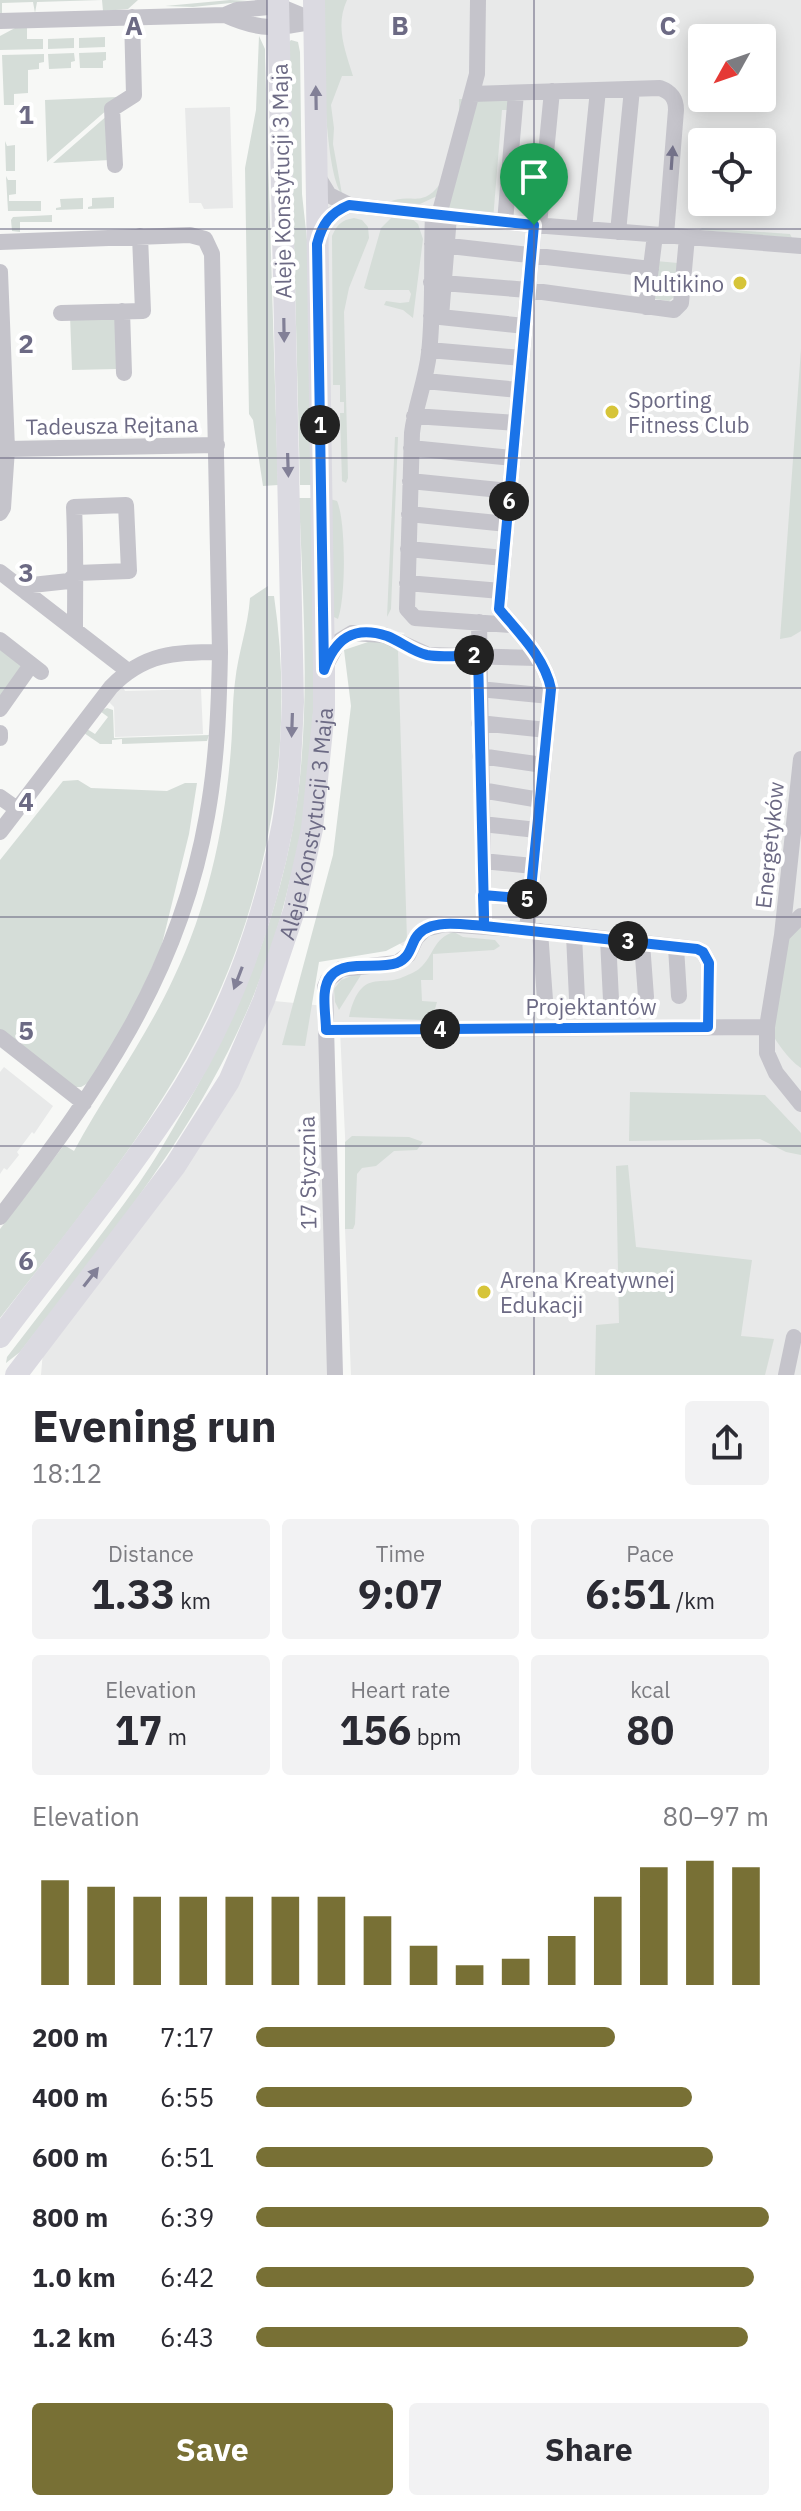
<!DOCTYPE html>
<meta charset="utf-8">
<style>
:root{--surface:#fff;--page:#f2f2f3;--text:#2b2b33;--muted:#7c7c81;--accent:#787035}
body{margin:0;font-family:"IBM Plex Sans",sans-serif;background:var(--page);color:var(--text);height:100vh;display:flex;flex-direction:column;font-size:30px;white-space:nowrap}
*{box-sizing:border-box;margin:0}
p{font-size:26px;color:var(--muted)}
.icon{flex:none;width:44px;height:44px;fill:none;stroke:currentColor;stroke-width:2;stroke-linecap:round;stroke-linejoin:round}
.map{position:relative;height:1375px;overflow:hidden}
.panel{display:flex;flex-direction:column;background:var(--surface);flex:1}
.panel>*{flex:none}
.needle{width:52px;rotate:230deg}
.tools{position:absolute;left:688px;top:24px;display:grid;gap:16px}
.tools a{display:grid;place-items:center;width:88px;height:88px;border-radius:8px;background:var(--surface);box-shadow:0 4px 20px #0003;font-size:40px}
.pin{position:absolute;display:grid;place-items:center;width:68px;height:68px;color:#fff;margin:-82px -34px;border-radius:50% 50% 50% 0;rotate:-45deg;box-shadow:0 0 8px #0007}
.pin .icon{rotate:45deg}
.km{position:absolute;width:40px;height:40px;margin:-20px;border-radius:50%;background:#222;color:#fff;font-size:22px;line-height:40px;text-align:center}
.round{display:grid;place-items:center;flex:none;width:84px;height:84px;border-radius:8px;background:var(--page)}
.headline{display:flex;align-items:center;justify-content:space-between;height:136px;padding:0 32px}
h1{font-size:44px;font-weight:700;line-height:60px}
.stats{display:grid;grid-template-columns:repeat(3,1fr);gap:12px;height:136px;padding:8px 32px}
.stats div{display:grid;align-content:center;border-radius:8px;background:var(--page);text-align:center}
.stats b{font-size:40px;font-weight:700}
.stats small{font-size:22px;font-weight:400}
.stats p{font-size:22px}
.chart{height:224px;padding:16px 32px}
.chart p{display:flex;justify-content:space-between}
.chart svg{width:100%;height:144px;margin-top:8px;stroke:var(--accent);stroke-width:6}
.cta{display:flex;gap:16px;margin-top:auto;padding:16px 32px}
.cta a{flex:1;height:92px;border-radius:8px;background:var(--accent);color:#fff;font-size:32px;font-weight:700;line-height:92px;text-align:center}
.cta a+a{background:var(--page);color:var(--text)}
ul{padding:0 32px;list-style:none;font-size:26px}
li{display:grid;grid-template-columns:128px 96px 1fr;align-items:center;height:60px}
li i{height:20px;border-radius:10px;background:var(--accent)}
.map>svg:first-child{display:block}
.built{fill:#e8e9e9;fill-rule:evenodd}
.green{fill:#d5ddd8}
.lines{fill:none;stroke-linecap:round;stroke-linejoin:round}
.street{stroke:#c5c4cb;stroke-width:16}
.secondary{stroke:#dbdae1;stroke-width:22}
.oneway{fill:#828097}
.oneway2{fill:#75738b}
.route-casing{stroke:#fff;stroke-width:16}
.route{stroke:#1a73e8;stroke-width:10}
.grid{fill:none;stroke:#6c6a84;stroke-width:2;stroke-opacity:0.55}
.poi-dot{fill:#d6c438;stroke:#fff;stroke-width:3}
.labels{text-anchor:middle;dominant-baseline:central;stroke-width:8;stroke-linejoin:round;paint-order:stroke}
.street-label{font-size:22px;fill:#6c6a84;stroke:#fff}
.poi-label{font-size:22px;fill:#6c6a84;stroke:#fff;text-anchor:start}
.grid-label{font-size:26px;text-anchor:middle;font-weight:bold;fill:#6c6a84;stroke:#fff;stroke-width:8;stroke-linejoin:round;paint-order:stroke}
</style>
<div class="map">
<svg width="801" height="1375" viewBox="0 0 801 1375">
<rect width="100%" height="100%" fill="#f7f8f6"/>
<!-- built -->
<path class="built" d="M314,0H801V1375H351L345,1229L346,1157L340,1030H327L335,1375H41L44,1339L150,1201L264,1000L325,1006L328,980L416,955L400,944L390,642L405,633L372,628L329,657ZM702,38H762V98H702ZM702,142H762V202H702Z
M230,107L233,208L204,209L201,203H189L185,108Z
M122,685L125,691L201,689L203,734L115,737L114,707L108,701Z
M4,1067L53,1106L34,1134L32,1132L17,1152L19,1155L7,1170L4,1168L0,1174V1072Z"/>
<!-- green -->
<path class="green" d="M0,0H138L128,9L103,11L102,0L37,2L35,13L33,2L2,3V14H0Z
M230,0L249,1L193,7L165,6Z
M322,0H347C335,26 345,50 353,76H342L331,105L334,128L333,144L342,194C324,174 322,34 322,0Z
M15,28H27V39H43V49L0,50V36Z
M259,36L265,49V57L278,485L263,486L253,420L249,414L245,168L256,110Z
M105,37V47L79,48V38Z
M74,38V48L48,49V39Z
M291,40L298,42L300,52L302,194L309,258L314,485H300L289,42Z
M106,52V60L103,61V68H80L79,53Z
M74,53L75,61L71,62V68L49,69L48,54Z
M44,54V62L39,63V69L28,70V93L14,94V105H4L2,55Z
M516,93L515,110H502L493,220L439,215L437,196L420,204L389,202C411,192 423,210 442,181L459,112V99H465L472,94Z
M117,97L108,109L47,162L45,100Z
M109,114L110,160L53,163Z
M5,141L7,146L15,145V171H6Z
M6,176L8,180H16V194L9,195V201H41V211H8Z
M114,197V208L88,209V207L92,206V198Z
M83,198V209L56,210V208L61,207L60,199Z
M52,215V222H20V232L12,231L11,220L13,217Z
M392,217L411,218L418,224L423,239L413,318L403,310L384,305L386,301L400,303L409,302L411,294L409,290H369L364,288L381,228Z
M354,218L362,220L368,227L369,238L349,288L344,312L348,478L346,483L342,481L340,413H344V402H340V385H333L332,236C337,225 341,220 354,218Z
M702,228L790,234L792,238L699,230Z
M656,261L678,263L674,297L669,301L655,299Z
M70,315H109L115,320L117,369L72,370Z
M801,349V631L791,637L780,639Z
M395,437H398L391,609L387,617Z
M299,498H314C314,607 319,716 303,824C300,844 294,864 289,884C245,1074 136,1202 20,1352L6,1363L7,1357C51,1299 97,1242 139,1183C155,1160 169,1135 183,1111C241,1012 283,909 298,795C310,697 303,597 299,498Z
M330,499L337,501C346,521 346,598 338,619L334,617Z
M268,586V596H274C300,770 257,952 162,1099C114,1176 55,1247 0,1318V1229L64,1145L74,1151C106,1092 146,1038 174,977C208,906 225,827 231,748C233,726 232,704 235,682C238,653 248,627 250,598Z
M368,642H390L398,651L407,940L386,951L319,962L305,1046L282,1045L333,855L351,706L344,650Z
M0,647L22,665L0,702Z
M107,708L113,710L114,738L209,735L207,741L122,744V739L112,740V744H100L84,733L87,729L95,734L108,717L100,711Z
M78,780L91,788L167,791L185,783H197L189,834L161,948L124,1028L90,1082L81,1087H72L0,1031V860L63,781Z
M801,923V1068C786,1058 777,1041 767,1027L782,935Z
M454,932L463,937L495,940L500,946L494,950L433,954V980H421L422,1001L437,1002L434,1012L423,1020L349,1017C351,1007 355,995 362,988C372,977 388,984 403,977C408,975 416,972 420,968C434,956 433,938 454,932Z
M354,975H361L339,1010L335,1002L334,989L341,980Z
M630,1092L765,1095L801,1133V1155L786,1152L760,1139L629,1141Z
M352,1136L409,1137L423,1142L417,1150L394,1151L376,1166L362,1168L357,1174L355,1224L353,1229H345V1142Z
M628,1165L636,1247L752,1260L741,1336L774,1339L765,1375H595L596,1325L619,1323L616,1166Z"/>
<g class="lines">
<!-- street -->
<path class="street" d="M225,15C260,31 278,29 315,21
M0,21L225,15L237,10L279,6L315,21
M472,94L660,88C671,92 676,98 676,110L666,235
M115,165L112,109L134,95L132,17
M318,177L329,195L349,205L534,225L801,246
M433,214C431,260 434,308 429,353C426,381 415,406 412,433L407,609L415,618L512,625
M439,215L477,74L478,0
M505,222L516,93
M539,225L552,91
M584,229L598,90
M618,232L632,89
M319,238C324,221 332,212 349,205
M0,242L190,235L205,239L212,254L220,652C219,707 217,761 207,816C179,977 97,1090 0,1217
M432,244L651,269
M0,272L7,449L3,508L0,513
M431,282L528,290L674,310L681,303L687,237
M646,307L655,235
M122,311L124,373
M61,313L143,311L140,236
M431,316L525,326
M441,317L449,216
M429,350L522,358
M425,381L519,390
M414,416L516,423
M411,448L513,458
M7,449L217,445
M410,481L510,491
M409,514L507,524
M408,549L504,558
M0,572L128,671
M407,583L501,591
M27,593L32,585L69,581L77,573L129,571L126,505L74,507C76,549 75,589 75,630
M479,622L484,926
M0,640L41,672
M326,665L339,641L352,633L384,635L428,655L537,658
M479,689L550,696
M0,709L31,665
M479,723L547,730
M0,733V738
M480,756L543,765
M801,759L782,935L767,1027V1053L776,1073L801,1104
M481,790L540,800
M0,797L17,809
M482,824L537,830
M0,832L111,687C144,653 175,652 220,652
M483,861L533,866
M483,895L530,899
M527,930L551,689C545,658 519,633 499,609L534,225
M540,931L545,1000
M574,935L577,999
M782,935L801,916
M608,939L611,1000
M642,943L646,997
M676,947L679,996
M326,1030L767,1027
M0,1037L84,1103
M335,1375L325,987L328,980L341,969L397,963L408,955L416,938L425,929L445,924L527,930L697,949L703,952L709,963L708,1027
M786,1375L794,1337"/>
<!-- secondary -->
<g class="secondary">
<path d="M0,1337C57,1261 118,1187 170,1109C227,1024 264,923 283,823C290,784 291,742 293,702L278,0"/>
<path id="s1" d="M16,1375L175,1166L229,1081L264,1000L294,911L312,829L324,710V670L314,0"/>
</g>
</g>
<!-- one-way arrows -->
<defs><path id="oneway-solid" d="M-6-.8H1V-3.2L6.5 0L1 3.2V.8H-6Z" transform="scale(2)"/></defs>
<g class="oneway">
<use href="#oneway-solid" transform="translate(316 98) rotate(-91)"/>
<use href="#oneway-solid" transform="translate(284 330) rotate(89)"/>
<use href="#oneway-solid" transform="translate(288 465) rotate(88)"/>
<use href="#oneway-solid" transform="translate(292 725) rotate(92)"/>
<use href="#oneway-solid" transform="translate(238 978) rotate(111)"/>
<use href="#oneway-solid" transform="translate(91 1277) rotate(-52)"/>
</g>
<use class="oneway2" href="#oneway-solid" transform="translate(672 158) rotate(-86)"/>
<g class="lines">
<!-- route casing -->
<g class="route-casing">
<path id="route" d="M534,225L349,205C330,213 322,224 317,244L324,670C335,639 353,625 387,636C400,641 413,652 427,655C443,658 462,655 478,655C480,741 482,827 484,913V926L697,949L703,952L709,963L708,1027L326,1030C326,1014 320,988 331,976C346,959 377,970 397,963C409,958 410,949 415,939C427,917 463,925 484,926L483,895L530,899L551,689C545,658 519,633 499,609L534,225"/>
</g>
<!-- route -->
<use href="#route" class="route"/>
</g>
<!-- grid -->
<path class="grid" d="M267,0V1375M534,0V1375M0,229H801M0,458H801M0,688H801M0,917H801M0,1146H801"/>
<!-- markers -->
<g class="poi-dot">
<circle cx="740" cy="283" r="8"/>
<circle cx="612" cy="412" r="8"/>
<circle cx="484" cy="1292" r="8"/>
</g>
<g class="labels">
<!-- street labels -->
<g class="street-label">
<text transform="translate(281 181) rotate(-91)">Aleje Konstytucji 3 Maja</text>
<text transform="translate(112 425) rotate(-1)">Tadeusza Rejtana</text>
<text stroke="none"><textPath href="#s1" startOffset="634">Aleje Konstytucji 3 Maja</textPath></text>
<text transform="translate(769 845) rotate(-84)">Energetyków</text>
<text x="591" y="1006">Projektantów</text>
<text transform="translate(307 1173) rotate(-91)">17 Stycznia</text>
</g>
<!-- poi labels -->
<g class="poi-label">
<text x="724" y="283" text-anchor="end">Multikino</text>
<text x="628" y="399">Sporting<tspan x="628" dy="25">Fitness Club</tspan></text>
<text x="500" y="1279">Arena Kreatywnej<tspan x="500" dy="25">Edukacji</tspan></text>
</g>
</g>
<g class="grid-label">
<text x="134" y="35">A</text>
<text x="400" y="35">B</text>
<text x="668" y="35">C</text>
<text x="26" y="124">1</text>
<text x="26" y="353">2</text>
<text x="26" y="582">3</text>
<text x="26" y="811">4</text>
<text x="26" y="1040">5</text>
<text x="26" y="1270">6</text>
</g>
</svg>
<div class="tools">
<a><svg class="needle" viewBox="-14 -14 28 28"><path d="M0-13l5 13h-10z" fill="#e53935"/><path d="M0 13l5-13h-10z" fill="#7c7c81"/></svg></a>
<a><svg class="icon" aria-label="locate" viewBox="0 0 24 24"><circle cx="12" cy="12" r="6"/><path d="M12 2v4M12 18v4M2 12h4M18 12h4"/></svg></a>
</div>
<div class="pin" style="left:534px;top:225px;background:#1e9e55"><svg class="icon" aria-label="arrive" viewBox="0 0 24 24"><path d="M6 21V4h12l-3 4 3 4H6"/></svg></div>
<b class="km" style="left:320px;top:425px">1</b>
<b class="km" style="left:474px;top:655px">2</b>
<b class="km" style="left:628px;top:941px">3</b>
<b class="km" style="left:440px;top:1029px">4</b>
<b class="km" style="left:527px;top:899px">5</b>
<b class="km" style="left:509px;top:501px">6</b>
</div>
<section class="panel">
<div class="headline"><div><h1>Evening run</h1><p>18:12</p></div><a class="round"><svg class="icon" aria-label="share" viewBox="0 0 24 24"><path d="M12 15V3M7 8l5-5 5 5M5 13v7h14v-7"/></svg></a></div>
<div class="stats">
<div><p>Distance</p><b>1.33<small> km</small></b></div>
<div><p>Time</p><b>9:07</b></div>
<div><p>Pace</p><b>6:51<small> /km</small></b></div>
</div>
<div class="stats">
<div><p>Elevation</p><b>17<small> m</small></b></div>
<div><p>Heart rate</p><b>156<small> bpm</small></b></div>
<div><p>kcal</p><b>80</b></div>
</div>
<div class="chart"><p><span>Elevation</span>80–97 m</p>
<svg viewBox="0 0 160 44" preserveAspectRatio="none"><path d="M5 44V12M15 44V14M25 44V17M35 44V17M45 44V17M55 44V17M65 44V17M75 44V23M85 44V32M95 44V38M105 44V36M115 44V29M125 44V17M135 44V8M145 44V6M155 44V8"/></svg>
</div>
<ul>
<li><b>200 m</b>7:17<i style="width:70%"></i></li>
<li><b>400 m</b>6:55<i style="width:85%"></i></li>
<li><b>600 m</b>6:51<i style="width:89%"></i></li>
<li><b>800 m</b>6:39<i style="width:100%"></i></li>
<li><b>1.0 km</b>6:42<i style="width:97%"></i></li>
<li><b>1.2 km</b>6:43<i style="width:96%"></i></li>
</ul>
<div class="cta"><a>Save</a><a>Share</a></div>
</section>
